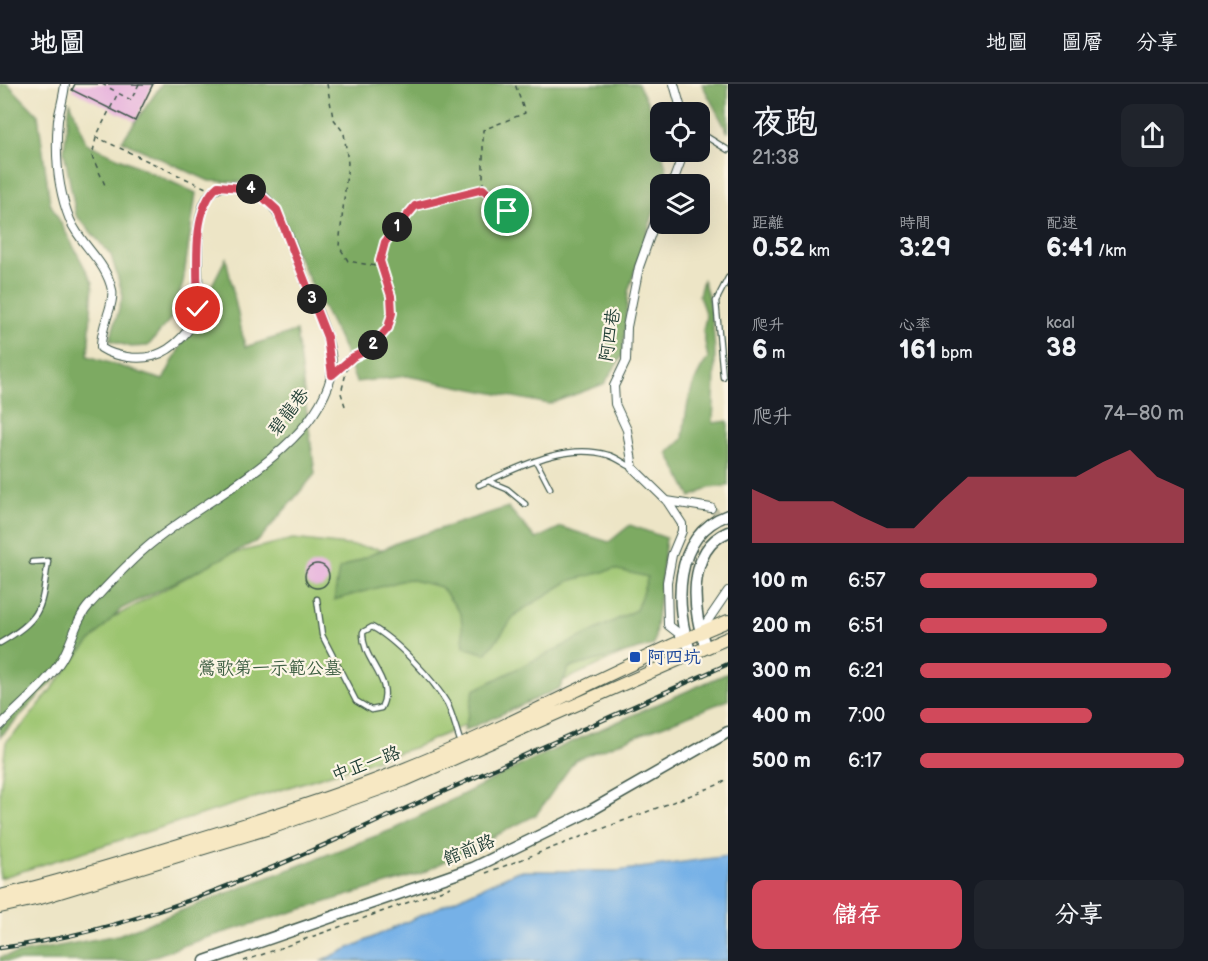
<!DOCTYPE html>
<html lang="zh-TW">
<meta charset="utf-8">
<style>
:root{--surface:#171b24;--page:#20242c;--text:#f1f3f6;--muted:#9ea1a6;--line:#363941;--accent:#d1495b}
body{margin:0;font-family:"Balsamiq Sans","LXGW WenKai TC",sans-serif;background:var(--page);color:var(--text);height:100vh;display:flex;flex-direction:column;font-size:22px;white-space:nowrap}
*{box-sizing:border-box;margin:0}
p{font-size:20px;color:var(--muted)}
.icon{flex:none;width:33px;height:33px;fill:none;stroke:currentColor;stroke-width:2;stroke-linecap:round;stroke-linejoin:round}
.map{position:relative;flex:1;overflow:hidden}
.side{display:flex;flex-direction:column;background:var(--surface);width:480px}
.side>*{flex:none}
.tools{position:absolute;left:650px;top:18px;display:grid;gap:12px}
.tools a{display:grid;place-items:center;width:60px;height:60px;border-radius:12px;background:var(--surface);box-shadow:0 6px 24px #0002;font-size:30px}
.pin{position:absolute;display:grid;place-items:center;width:51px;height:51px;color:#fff;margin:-26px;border:3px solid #fff;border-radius:50%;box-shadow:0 2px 6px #0007}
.km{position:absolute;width:30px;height:30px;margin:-15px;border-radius:50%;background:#222;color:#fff;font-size:16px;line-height:30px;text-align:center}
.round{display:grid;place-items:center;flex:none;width:63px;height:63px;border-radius:12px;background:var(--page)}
.headline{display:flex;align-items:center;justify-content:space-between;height:102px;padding:0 24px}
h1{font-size:33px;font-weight:700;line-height:45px}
.stats{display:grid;grid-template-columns:repeat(3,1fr);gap:9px;height:102px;padding:6px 24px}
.stats div{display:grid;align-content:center}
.stats b{font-size:26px;font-weight:700}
.stats small{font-size:16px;font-weight:400}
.stats p{font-size:16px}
.chart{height:168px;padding:12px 24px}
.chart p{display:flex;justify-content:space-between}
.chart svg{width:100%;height:108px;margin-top:6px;fill:var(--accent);opacity:.7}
.action{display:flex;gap:12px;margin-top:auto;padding:12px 24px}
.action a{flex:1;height:69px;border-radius:12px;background:var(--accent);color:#fff;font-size:24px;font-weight:700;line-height:69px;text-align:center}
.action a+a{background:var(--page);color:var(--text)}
ul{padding:0 24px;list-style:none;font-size:20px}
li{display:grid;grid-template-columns:96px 72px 1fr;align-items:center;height:45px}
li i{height:15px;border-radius:8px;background:var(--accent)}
header{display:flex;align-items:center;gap:36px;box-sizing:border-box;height:84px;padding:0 30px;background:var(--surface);border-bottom:2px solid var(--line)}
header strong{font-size:28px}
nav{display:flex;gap:33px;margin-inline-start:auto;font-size:21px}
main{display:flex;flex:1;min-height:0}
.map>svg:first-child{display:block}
.green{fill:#9cc570;stroke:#5e8152;stroke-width:1.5}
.forest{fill:#7daa62;stroke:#4e744b;stroke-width:1.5}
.water{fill:#76b1e7;stroke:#4a778e;stroke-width:1.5}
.building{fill:#e5addc}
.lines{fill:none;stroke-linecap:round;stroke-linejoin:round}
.minor-tunnel{stroke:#c4c3a9;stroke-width:8;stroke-dasharray:8 4;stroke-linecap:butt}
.service-casing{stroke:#3e564a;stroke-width:7}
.minor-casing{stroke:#3e564a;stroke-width:10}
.tertiary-casing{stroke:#3e564a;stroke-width:13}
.secondary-casing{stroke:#3e564a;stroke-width:14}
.path{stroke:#3e564a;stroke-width:1.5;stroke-dasharray:4.5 4.5;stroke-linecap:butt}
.service{stroke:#fff;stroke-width:4.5}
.minor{stroke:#fff;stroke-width:8}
.tertiary{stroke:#fff;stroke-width:10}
.secondary{stroke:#f7e8c3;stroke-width:12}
.rail-casing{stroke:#1f3d34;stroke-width:4.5}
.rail{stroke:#fcf5e5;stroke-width:2;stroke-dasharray:7;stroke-linecap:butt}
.route-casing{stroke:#fff;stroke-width:12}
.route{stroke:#d1495b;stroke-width:8}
.transit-dot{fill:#1a4fb4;stroke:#fcf5e5;stroke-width:2}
.labels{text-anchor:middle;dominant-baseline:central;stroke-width:4.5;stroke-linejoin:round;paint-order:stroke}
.street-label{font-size:18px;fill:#1f3d34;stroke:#fcf5e5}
.transit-label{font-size:18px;fill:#164399;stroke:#fcf5e5;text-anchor:start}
.park-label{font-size:18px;fill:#3e5f43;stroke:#fcf5e5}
</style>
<header>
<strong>地圖</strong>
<nav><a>地圖</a><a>圖層</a><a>分享</a></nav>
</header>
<main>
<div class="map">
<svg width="728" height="877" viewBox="0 0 728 877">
<rect width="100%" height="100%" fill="#fcf5e5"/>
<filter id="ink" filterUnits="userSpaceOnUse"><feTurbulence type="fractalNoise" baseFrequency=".0167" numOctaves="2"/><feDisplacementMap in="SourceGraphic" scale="12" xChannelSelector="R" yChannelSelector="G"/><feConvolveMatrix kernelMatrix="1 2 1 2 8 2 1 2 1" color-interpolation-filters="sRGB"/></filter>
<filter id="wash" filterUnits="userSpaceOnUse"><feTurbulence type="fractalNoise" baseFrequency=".008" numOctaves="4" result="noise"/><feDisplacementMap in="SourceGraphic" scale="24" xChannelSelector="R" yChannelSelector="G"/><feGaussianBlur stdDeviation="1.35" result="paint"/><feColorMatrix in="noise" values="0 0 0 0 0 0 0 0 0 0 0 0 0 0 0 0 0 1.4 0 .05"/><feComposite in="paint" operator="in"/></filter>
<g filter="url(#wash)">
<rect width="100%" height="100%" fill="#ede5c6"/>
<!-- green -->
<path class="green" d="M293,455L435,471L660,479L649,558L416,663L0,794V707L6,658L25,639L103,539L227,471Z"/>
<!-- forest -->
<path class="forest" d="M0,0H8L38,31L50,119L93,199L88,272L163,296L226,174L245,263L296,247L315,390L259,456L121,525L0,653Z
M162,0H638L650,23L667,87L663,100H660V109L628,208L623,271L604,300L549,320L407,292L356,298L343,263L261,99L209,97L122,57Z
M702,0H728V49Z
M70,17L86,59L196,109L183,199L172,233L148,262L130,263L110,256L123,211L111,171L76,131L64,67Z
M703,196C719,242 715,292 713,339L728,337V402L709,404L691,413L668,369L683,355C686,324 689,300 708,274L703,247L706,232L699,211Z
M508,423L536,455L561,443L609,458L630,441L666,454L654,561L569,584L560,604L464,647L474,606L636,526L648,493L614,485L569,497L517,529L486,570L464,563L461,530L441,503L408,495L334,516L339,485L399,458Z
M728,589V616L575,676L536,731L420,790L202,855L141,877H0V873L118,851L394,745L531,676Z"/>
<!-- water -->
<path class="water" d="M728,772V877H321L518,787H617Z"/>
<g id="blocks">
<!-- building -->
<path class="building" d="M75,0H153L135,37L72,6Z
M305 492a12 12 0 1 1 24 0a12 12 0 1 1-24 0Z"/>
</g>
</g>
<g filter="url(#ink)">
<use href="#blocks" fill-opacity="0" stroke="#3e564a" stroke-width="1.5"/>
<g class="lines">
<!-- minor-tunnel -->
<path class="minor-tunnel" d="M711,424L728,440"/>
<!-- service casing -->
<g class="service-casing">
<path id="service" d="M699,48L728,66
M723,293L716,217L728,194
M536,377L550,404
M488,397L507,405L525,420
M479,401C518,384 564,358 608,371C616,373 625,380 633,384
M317,515L322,551L356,617L371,626L381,624C396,596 361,577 363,548L372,543C396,556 433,595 447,619C453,631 456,646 461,659
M0,559C44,533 41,525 48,477L32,478"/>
</g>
<!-- minor casing -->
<g class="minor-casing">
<path id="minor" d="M674,0L682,28
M672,100L684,68
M660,124L639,183L627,243L626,277L614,302L615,320L627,346L633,384L667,417L682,440V447L672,471L667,498L668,541L686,555
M667,417L711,424
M700,548L728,507
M0,642C19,622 43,603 58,581C72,563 74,537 90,520C108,501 126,481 146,464C202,415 311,370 331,293C338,268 313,217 304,194C294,167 281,119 254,105C247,102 236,102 229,102C184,102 202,194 198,223C194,245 174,266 153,272C138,276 115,273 101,264C100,242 115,221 112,206C106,177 81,162 70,136C57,104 55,70 58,36C60,24 64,12 65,0"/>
</g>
<!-- tertiary casing -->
<g class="tertiary-casing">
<path id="tertiary" d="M706,563C692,529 686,466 728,448
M691,569C674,524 672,451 728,431
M205,877L473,784L590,727L728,648"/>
</g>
<!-- secondary casing -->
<g class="secondary-casing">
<path id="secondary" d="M0,812C60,798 119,779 179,761C254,738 329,715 402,686C514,642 617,582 728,537
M0,823L40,814L276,742L405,696L728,554"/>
</g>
<!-- path -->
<path class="path" d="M102,0L117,8
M139,0L131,16L118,9L96,53L206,104
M327,0L333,34L344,49L348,79L339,162L348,177L381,183
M96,54L92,72L105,101
M483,106L518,134
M341,285C355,275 381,258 388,242C406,201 359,189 397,143C402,137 408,126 415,122C427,115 467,109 483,105V46L525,29L515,0
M345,322L341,309L348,281
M486,789L720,700L728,694
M244,877L451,803"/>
<!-- service -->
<use href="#service" class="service"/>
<!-- minor -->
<use href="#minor" class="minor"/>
<!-- tertiary -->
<use href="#tertiary" class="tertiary"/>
<!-- secondary -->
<use href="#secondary" class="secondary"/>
<!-- rail casing -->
<g class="rail-casing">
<path id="rail" d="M0,864C138,847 264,788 389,732C502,681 615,631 728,580"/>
</g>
<!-- rail -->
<use href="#rail" class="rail"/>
</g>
</g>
<g class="lines" filter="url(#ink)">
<!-- route casing -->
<g class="route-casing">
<path id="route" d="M198,225C198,191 190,125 218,102L254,105L277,126L327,253L332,291L353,273L370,265L388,244L392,229L391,212L380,177L385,158L415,122L483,105L507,127"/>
</g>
<!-- route -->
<use href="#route" class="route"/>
</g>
<!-- markers -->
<rect class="transit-dot" x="629" y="567" width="12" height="12" rx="3"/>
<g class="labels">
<!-- street labels -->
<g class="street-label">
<text transform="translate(610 251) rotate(-81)">阿四巷</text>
<text transform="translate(289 328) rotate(-52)">碧龍巷</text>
<text transform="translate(366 680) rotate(-20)">中正一路</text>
<text transform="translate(469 766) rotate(-22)">館前路</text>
</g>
<!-- transit labels -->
<g class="transit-label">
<text x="647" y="573">阿四坑</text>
</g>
<!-- park labels -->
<g class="park-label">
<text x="270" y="584">鶯歌第一示範公墓</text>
</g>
</g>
</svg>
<div class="tools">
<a><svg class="icon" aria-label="locate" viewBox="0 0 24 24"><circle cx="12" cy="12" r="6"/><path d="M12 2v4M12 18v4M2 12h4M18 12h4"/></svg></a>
<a><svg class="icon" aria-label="layers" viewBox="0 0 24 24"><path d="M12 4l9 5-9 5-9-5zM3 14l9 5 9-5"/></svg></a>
</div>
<div class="pin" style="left:507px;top:127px;background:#1e9e55"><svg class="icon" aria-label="arrive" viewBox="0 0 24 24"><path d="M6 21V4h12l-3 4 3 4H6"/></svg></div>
<div class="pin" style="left:198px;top:225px;background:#d93025"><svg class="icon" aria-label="check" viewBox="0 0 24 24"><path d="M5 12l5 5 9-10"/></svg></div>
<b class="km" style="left:397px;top:143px">1</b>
<b class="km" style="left:373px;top:261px">2</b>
<b class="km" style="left:312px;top:215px">3</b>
<b class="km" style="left:251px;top:105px">4</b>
</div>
<section class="side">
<div class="headline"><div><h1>夜跑</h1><p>21:38</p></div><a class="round"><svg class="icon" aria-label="share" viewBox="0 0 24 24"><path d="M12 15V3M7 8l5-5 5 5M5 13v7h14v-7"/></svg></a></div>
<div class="stats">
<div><p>距離</p><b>0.52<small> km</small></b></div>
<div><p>時間</p><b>3:29</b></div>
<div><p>配速</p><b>6:41<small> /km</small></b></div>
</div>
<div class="stats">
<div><p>爬升</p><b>6<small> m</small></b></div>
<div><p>心率</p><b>161<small> bpm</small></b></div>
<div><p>kcal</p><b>38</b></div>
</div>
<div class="chart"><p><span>爬升</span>74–80 m</p>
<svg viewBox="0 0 160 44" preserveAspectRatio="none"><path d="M0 44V22L10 27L20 27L30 27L40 33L50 38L60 38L70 27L80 17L90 17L100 17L110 17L120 17L130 11L140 6L150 17L160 22V44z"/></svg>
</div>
<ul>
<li><b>100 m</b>6:57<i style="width:67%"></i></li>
<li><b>200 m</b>6:51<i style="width:71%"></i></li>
<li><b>300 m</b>6:21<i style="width:95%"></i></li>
<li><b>400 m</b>7:00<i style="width:65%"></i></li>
<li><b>500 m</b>6:17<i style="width:100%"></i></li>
</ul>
<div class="action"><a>儲存</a><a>分享</a></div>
</section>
</main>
